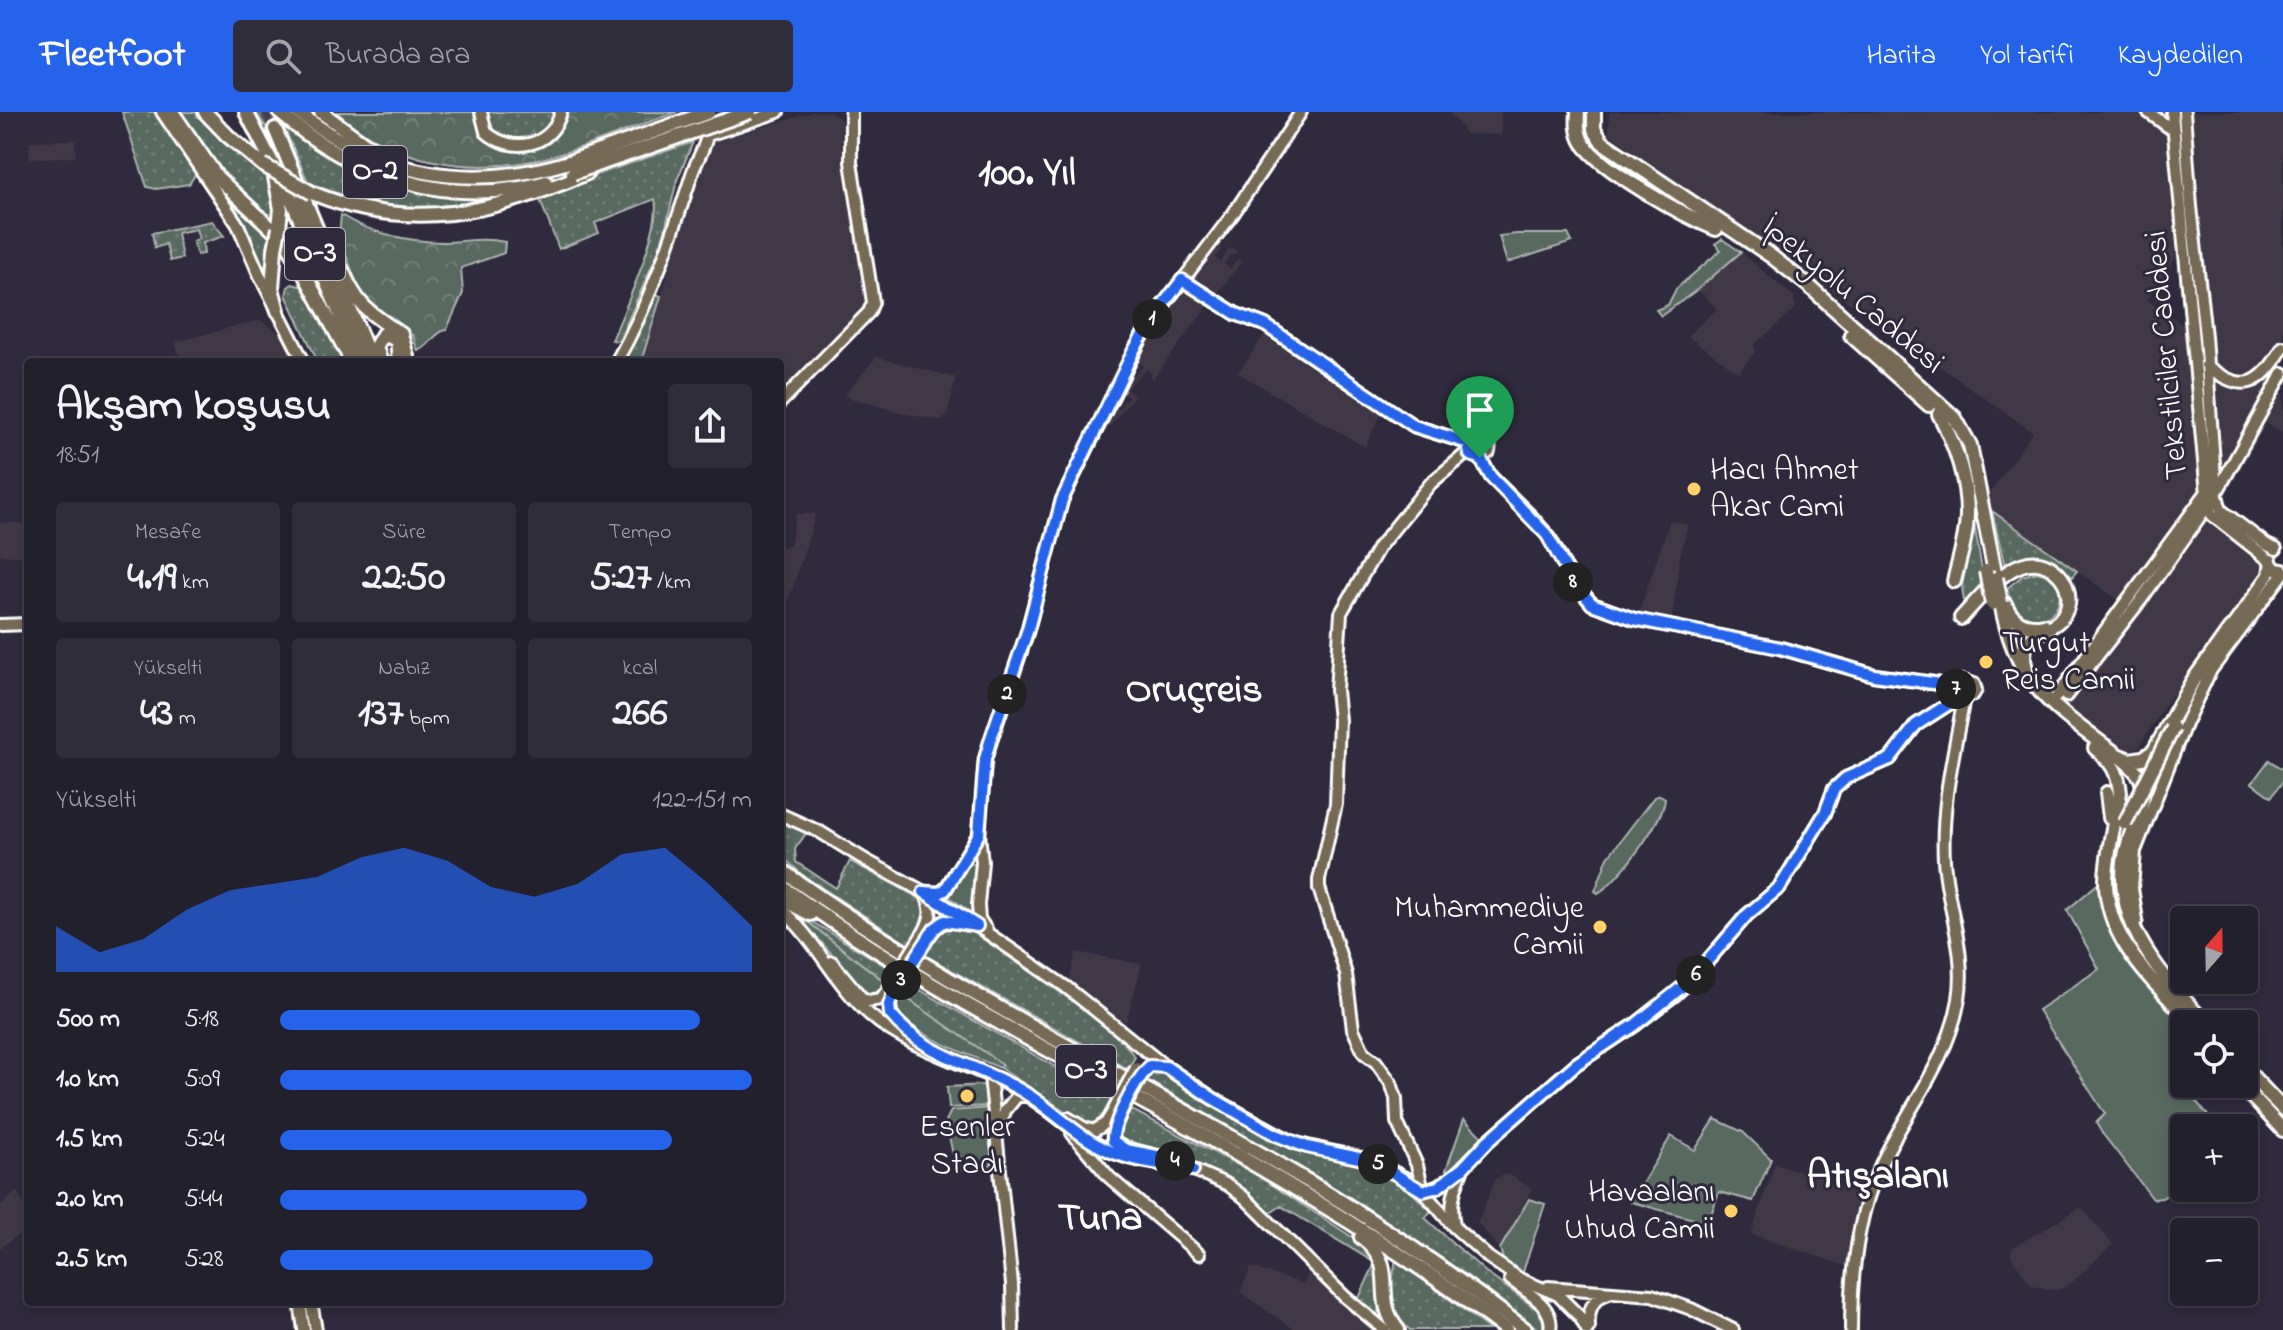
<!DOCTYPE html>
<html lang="tr">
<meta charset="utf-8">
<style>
:root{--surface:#23202e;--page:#2f2d3a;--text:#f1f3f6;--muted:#a3a3aa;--line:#403e4a;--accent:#2563eb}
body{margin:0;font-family:"Indie Flower",sans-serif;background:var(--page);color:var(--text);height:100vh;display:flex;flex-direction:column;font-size:30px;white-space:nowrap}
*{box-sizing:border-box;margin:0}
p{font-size:26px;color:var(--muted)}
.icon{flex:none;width:44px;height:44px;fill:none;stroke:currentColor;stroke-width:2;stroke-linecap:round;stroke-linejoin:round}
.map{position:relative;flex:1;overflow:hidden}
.drawer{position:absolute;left:24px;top:246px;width:760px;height:948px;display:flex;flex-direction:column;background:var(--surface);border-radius:8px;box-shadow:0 4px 12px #0003,0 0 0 2px var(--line)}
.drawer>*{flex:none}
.needle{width:52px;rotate:20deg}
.buttons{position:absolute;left:2170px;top:794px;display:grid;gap:16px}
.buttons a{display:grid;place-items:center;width:88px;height:88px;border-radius:8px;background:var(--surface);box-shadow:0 4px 12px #0003,0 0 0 2px var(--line);font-size:40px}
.pin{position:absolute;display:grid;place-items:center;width:68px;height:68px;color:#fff;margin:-82px -34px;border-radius:50% 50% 50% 0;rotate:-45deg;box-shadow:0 0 8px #0007}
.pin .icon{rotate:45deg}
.km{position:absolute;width:40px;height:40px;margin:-20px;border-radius:50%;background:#222;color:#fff;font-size:22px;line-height:40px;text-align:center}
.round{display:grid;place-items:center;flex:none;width:84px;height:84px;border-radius:8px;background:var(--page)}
.headline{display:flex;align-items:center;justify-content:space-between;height:136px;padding:0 32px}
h1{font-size:44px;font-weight:700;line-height:60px}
.metrics{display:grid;grid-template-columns:repeat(3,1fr);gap:12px;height:136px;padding:8px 32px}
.metrics div{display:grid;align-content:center;border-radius:8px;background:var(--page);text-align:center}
.metrics b{font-size:40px;font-weight:700}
.metrics small{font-size:22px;font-weight:400}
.metrics p{font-size:22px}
.chart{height:224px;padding:16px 32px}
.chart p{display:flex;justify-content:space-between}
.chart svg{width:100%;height:144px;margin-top:8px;fill:var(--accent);opacity:.7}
ul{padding:0 32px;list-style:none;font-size:26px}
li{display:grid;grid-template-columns:128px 96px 1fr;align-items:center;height:60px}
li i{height:20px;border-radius:10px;background:var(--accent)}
header{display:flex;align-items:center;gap:48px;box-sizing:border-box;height:112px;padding:0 40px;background:var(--accent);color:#fff}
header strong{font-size:38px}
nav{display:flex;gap:44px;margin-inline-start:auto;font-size:28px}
.search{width:560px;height:72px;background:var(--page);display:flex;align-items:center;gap:20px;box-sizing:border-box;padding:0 28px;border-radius:8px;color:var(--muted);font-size:30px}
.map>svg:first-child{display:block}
.built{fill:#413746}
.grass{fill:url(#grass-dots);stroke:#acb4b0;stroke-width:2}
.forest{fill:url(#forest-crowns);stroke:#acb4b0;stroke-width:2}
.green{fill:#586961;stroke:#acb4b0;stroke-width:2}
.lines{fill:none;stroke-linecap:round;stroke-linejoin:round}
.stream{stroke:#98a3b2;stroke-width:2}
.highway-tunnel{stroke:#443f50;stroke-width:12;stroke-dasharray:12 6;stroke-linecap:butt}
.major-casing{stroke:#fff;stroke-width:16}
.highway-casing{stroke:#fff;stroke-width:18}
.major{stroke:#766a54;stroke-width:10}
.highway{stroke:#766a54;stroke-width:12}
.major-bridge-casing{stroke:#fff;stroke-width:16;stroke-linecap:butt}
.highway-bridge-casing{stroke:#fff;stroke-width:18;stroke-linecap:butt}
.major-bridge{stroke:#766a54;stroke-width:10}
.highway-bridge{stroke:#766a54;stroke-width:12}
.route-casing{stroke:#fff;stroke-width:16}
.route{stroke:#2563eb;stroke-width:10}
.poi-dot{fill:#ffd166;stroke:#2f2a3d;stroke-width:3}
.labels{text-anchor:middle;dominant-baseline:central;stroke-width:6;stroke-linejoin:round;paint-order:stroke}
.shield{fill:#2f2a3d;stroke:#c1bfc5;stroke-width:2}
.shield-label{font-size:30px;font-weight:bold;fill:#fff}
.street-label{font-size:32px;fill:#fff;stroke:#2f2a3d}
.poi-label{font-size:32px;fill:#fff;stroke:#2f2a3d;text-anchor:start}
.district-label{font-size:40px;font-weight:bold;fill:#fff;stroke:#2f2a3d}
</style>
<header>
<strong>Fleetfoot</strong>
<div class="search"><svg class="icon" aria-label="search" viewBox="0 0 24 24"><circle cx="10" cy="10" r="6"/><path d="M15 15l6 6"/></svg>Burada ara</div>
<nav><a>Harita</a><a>Yol tarifi</a><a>Kaydedilen</a></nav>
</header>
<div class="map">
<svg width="2283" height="1218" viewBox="0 0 2283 1218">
<defs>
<pattern id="grass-dots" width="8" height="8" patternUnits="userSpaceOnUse" patternTransform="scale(2)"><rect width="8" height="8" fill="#586961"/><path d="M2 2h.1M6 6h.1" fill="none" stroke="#718079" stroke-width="1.8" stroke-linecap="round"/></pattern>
<pattern id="forest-crowns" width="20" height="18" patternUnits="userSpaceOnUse" patternTransform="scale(2)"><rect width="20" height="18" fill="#586961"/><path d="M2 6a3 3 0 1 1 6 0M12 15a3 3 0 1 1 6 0" fill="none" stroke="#718079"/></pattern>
</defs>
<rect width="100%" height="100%" fill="#2f2a3d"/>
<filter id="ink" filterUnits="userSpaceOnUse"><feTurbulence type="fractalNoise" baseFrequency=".0125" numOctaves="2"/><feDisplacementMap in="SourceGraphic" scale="16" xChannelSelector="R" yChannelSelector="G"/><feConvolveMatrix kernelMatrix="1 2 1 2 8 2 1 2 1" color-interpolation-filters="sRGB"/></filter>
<g filter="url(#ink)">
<!-- built -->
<path class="built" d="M813,0H830L842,8L869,192L780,279V250H641L708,31Z
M1449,0H1501V23L1466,22Z
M1609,0H2144L2171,19L2182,137L2147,188L2189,217L2203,401L2264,451L2266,458L2168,589L2139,635L2121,641L2051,587L2121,490L1992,399L1989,382L2033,320L1609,22Z
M2185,0H2283V321L2266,311L2232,373L2223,367Z
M75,28L76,45L29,46L30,29Z
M1218,134L1222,137L1215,146L1221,150L1229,136L1236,138V141L1231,143L1224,152L1230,157L1237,147L1241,150L1153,267L1149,265L1152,261L1146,257L1126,277L1134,284L1104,322L1076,348L1072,345L1074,340L1100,319L1128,285L1123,281L1120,285L1116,282L1143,254L1138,250L1134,255L1130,252Z
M1741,140L1794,185L1796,196L1753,234L1756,238L1739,261L1687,224L1717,197L1698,177Z
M260,208L281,222L296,250H181L175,230Z
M1266,220L1384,297L1365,335L1238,261Z
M876,245L956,266L947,304L941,308L906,302L844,284Z
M796,402H816L789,487L780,484V435L790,434Z
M1670,408L1688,413L1680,444L1672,507L1639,500Z
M0,410L28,412V445L0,443Z
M1076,840L1142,852L1126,911L1069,869Z
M1775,1051L1799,1059L1868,1072L1851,1133L1849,1155L1751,1122Z
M1508,1062L1532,1076L1500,1137L1477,1111L1496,1066Z
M17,1079L28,1101V1116L0,1136V1094Z
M2081,1095L2113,1132L2077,1166L2061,1177L2051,1178L2031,1173L2010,1143L2012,1136Z
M1311,1154L1379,1218H1295L1240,1180L1251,1155L1304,1172Z"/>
<!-- grass -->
<path class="grass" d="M122,0H162L197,60L189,72L156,77L147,75Z
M179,0H196L210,16L270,65L274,84L273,110L217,58Z
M255,0H270L306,29L346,54L381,70L435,84L490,88V92C423,100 371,98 308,70L283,13L268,18Z
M484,0H556C543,33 521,32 492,21Z
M693,30L677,68L662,131L619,229L612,228C624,199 662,115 655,87L595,111L599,121L559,137L540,88L575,70Z
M218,76L273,122L268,169L242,110Z
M212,109L224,124L203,131L204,142L197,143L193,129L199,127L196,117L177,121L182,146L170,149L166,132L155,136L152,121Z
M292,172L304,175L345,250H318L286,183L288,175Z
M656,182L661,184L641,250H623Z
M1992,399L2077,459L2072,465C2047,443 2034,439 2006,459Z
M1974,411L1985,475L1965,498L1962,475Z
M2037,460C2094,474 2028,553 2007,476L2022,464Z
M780,711L807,720L795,737L796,750L836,776L850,749L923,788L928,798L909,833L801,762L780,742Z
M791,797L892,858L885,870Z
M952,813L970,818L1113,917L1135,945L1128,957L923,842L939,818Z
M906,870L1112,987L1101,1009L1090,1014L1083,1011L1000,956L1001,952L899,881Z
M1155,956H1163L1223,1000L1298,1037L1359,1050L1381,1058L1399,1068L1431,1099L1425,1106L1489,1163L1542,1201L1544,1218H1539C1417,1121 1280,1046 1146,967Z
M1128,996L1252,1060L1363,1132L1379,1151L1380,1186L1377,1207L1358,1188L1375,1151L1281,1094L1269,1102C1239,1062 1171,1044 1124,1033L1118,1029V1016Z
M1396,1147L1490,1218H1410C1385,1198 1391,1175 1396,1147Z"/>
<!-- forest -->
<path class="forest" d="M337,0H474C476,33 522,49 548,32C559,24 564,12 569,0H677C592,29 527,68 434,49C398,42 364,26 337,0Z
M341,103C369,121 409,130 443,130C466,130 481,125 505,130L504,141L461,156L463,181L447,217C432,222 432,233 418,239L412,223L373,198L360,180L339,124Z"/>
<!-- green -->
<path class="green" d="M1517,122H1568L1572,130L1507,151L1499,124Z
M1722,127L1741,140L1698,177L1661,204L1656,198L1668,193L1676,177L1721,138L1715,132Z
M2269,648L2283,658V669L2271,685L2252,671Z
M1660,683L1665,686C1665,707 1617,771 1598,781L1595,779L1608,745L1654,685Z
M969,750L977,753L973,802L949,785Z
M2101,769C2103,781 2103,795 2107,806C2120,848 2157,880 2185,912L2184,972H2193L2187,978L2218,1016H2184V1072L2162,1086L2153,1087L2102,1021L2096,1011L2105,1002L2038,898L2099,857L2067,798Z
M791,797L885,870L883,878L868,882Z
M899,881L1002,952L1000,956C971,943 902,921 893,889Z
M985,973L987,994L949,996L947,975Z
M988,996L993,1054L956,1058L946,1009L951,999Z
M1464,1007L1485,1028L1452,1061L1446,1058Z
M1715,1007L1743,1020L1771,1047L1753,1089L1719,1080L1708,1111L1631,1090L1671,1024L1695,1038Z
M1529,1087L1545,1092L1522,1163L1503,1147L1500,1137Z"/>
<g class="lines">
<!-- stream -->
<path class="stream" d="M306,1190L310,1218"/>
<!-- highway-tunnel -->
<path class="highway-tunnel" d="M268,0L275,17"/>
<!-- major casing -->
<g class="major-casing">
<path id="major" d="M162,0L238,113L260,164L304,250
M481,0L486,20C512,43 552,35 561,0
M2148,0L2174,19
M2172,0L2208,393L2212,403L2269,448L2276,457L2283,458
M2184,0L2191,94L2205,224L2216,380L2221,398L2267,433L2276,437
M708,23L778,0
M1182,168L1236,202L1265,213L1414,314L1468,331
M616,250C650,191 671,127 692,62C698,44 709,31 708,11
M2206,253C2243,283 2261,274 2283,235
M780,291L869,200L873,190L851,50V0
M1468,331L1478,323C1487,325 1491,331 1489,340L1480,346
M1480,346L1491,365L1532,405L1550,426L1572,468L1592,492L1634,507L1780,536L1874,563L1940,572L1958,578
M2217,380L2283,261
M0,513L28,512
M2230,517L2269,463L2271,448
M1958,578L1963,569L1974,572L1976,578L1973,583L1964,586
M2057,584L2206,381L2210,380
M2066,584L2141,488L2208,393L2213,392
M780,702L820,720L867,749L924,780L977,814L1066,875L1166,955L1212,986L1295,1031L1373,1049L1409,1068L1423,1079L1454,1115L1489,1146L1520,1167L1558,1183L1580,1205L1587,1218
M926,780L939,781L945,778L979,722
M780,796C816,827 835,872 870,903C906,935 964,951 1007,972C1043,989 1069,1019 1104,1036C1132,1050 1163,1052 1193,1058
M2137,808L2132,776L2135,739L2186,610L2211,558L2283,462
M987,819L979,807L978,793L982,750L979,722L985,647L1026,524L1062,388L1147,215L1233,102L1301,0
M923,822C932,806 933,797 925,781
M927,826L940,811L954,809L968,812
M832,850L861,885L868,889L881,887L891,873
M895,877C882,899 896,912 914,925
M990,964L1012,1172L1013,1218
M1068,1006L1084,1016L1094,1019L1106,1011L1111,1003
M1118,1007C1112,1016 1110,1026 1118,1034L1165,1046
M999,1018L1005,999L1017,984H1030
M1072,1021L1109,1065L1199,1142
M1187,1055L1228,1073L1245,1086L1345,1185L1385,1218
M1423,1079L1417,1053L1397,1010L1396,986L1391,971L1376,950L1364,941L1353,917L1346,862L1319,776V768L1336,692L1339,608L1336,578L1341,501L1379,435L1431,371L1468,340
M1423,1079L1432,1078L1451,1067L1488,1029L1576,952L1635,913L1676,882L1692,867L1747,803L1780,775L1825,701L1834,677L1846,666L1890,647L1916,613L1961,584
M1454,1112C1449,1091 1455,1078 1462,1058
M1510,1167C1527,1181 1555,1194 1550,1218
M1548,1175L1652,1183L1691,1197L1733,1218
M300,1190L304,1218
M311,1190L316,1218
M1589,1215C1588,1198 1592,1186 1609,1181
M1851,1218C1851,1161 1857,1098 1884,1046C1910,994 1949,946 1959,887C1967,840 1947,795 1944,748C1941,692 1954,641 1964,586"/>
</g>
<!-- highway casing -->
<g class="highway-casing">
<path id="highway" d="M172,0L217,65L288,132L352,250
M205,0L228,24L263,53
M246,0L293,91L360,250
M279,0C352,64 450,97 546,70
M298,0C379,64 470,80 569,50
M321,0L365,32L388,43
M1578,0C1577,11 1577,21 1583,31C1602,59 1683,103 1716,117
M1594,0V17L1602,30L1771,144L1809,174L1955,306L1970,333L1996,466
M275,17L372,250
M275,65L281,97L279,116
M312,81C409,121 495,101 587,61
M275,137L272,176L278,199
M342,158C359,197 369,200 401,222L407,244
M1851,223L1929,293
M381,250L376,234L383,222L397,228L399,250
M1939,302C1955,332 1967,368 1967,402C1967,424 1959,448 1954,469
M2001,491C2015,568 2046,590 2105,634C2116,642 2135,654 2141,667C2149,687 2133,712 2128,732C2106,806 2160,861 2206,912
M2005,492C2012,509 2026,517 2044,513
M1961,506C1982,484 2021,430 2055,459C2065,467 2070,480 2068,492C2061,527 2014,511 2026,557
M2095,636C2112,650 2118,659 2120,681C2115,709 2107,738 2106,767C2105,829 2155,870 2193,912
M2120,644L2130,648L2143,646L2154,639L2192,570L2230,517
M2107,681L2110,706
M780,757C929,865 1095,947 1254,1038C1349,1091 1440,1152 1526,1218
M780,773C906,865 1046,936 1183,1012C1294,1074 1404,1140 1506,1218
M780,786L810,802
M2244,956L2283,997
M2240,972L2283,1018
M1361,1125C1402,1155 1370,1183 1398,1218"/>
</g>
<!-- major -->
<use href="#major" class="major"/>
<!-- highway -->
<use href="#highway" class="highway"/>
<!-- major-bridge casing -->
<g class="major-bridge-casing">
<path id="major-bridge" d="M891,873L922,823
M1111,1003L1136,956
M1118,1007L1143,961"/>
</g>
<!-- highway-bridge casing -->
<g class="highway-bridge-casing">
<path id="highway-bridge" d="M569,50L709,0
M263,53L312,81
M573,61L750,0
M275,137L279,116
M1986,459L1992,492
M1996,466L2001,491
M2125,711L2173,616"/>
</g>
<!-- major-bridge -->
<use href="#major-bridge" class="major-bridge"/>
<!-- highway-bridge -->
<use href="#highway-bridge" class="highway-bridge"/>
</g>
</g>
<g class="lines" filter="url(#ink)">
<!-- route casing -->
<g class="route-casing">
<path id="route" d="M1182,168L1236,202L1265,213L1283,225L1414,314L1468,331L1470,343L1480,346L1491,365L1547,423L1572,468L1592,492L1634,507L1780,536L1874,563L1940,572L1958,578L1961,584L1916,613L1890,647L1846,666L1834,677L1825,701L1780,775L1747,803L1692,867L1635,913L1576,952L1488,1029L1463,1056L1438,1075L1423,1079L1373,1049L1307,1035L1276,1023L1212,986L1166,955L1150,954C1138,965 1111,1012 1113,1029L1126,1038L1162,1045L1193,1058C1164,1052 1136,1050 1109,1039C1080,1026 1058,1003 1033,986C987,954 927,948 890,902L889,893L894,879L934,817L945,809L977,814L924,780L939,781L945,778L979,722L985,647L991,626L1028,517L1062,388L1134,238L1155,203Z"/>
</g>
<!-- route -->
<use href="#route" class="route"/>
</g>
<!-- markers -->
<g class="poi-dot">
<circle cx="1694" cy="377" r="8"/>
<circle cx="1986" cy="550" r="8"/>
<circle cx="1600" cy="815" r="8"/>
<circle cx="967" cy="984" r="8"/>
<circle cx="1731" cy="1099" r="8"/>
</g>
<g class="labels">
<!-- shield labels -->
<g class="shield">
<rect x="343" y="34" width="64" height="52" rx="6"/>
<rect x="285" y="116" width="60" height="52" rx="6"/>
<rect x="1056" y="933" width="60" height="52" rx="6"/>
</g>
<g class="shield-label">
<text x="375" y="60">O-2</text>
<text x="315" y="142">O-3</text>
<text x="1086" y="959">O-3</text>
</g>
<!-- street labels -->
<g class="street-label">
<text transform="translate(1852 184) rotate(40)">İpekyolu Caddesi</text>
<text transform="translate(2168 243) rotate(-95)">Tekstilciler Caddesi</text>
</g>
<!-- poi labels -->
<g class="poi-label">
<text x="1710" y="359">Hacı Ahmet<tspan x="1710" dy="37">Akar Cami</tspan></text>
<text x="2002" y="532">Turgut<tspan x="2002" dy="37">Reis Camii</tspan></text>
<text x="1584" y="797" text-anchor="end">Muhammediye<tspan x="1584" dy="37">Camii</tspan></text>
<text x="967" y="1016" text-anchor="middle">Esenler<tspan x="967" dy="37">Stadı</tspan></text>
<text x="1715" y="1081" text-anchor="end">Havaalanı<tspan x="1715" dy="37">Uhud Camii</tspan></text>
</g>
<!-- district labels -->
<g class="district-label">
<text x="1027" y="62">100. Yıl</text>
<text x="1194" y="579">Oruçreis</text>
<text x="1878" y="1065">Atışalanı</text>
<text x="1100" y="1107">Tuna</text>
</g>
</g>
</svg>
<div class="buttons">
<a><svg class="needle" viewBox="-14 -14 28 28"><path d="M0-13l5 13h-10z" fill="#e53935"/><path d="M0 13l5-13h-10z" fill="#a3a3aa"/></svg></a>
<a><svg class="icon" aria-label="locate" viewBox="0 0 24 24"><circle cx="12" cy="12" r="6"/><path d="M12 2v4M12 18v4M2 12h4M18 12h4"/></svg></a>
<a>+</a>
<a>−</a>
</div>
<div class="pin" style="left:1480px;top:346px;background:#1e9e55"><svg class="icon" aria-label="arrive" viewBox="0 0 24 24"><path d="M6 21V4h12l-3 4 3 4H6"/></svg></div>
<b class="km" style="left:1152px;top:207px">1</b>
<b class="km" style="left:1007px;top:582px">2</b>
<b class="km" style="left:901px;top:868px">3</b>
<b class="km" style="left:1175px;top:1049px">4</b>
<b class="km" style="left:1378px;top:1052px">5</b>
<b class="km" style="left:1696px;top:863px">6</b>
<b class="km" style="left:1956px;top:577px">7</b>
<b class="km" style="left:1573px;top:470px">8</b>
<section class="drawer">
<div class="headline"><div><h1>Akşam koşusu</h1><p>18:51</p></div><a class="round"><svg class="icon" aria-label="share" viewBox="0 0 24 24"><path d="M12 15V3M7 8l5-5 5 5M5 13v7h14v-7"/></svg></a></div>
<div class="metrics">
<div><p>Mesafe</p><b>4.19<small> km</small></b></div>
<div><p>Süre</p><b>22:50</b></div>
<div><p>Tempo</p><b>5:27<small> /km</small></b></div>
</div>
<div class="metrics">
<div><p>Yükselti</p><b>43<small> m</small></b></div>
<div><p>Nabız</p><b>137<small> bpm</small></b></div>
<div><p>kcal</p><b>266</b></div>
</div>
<div class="chart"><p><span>Yükselti</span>122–151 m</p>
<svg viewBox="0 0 160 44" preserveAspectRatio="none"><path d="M0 44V30L10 38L20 34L30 25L40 19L50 17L60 15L70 9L80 6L90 10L100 18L110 21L120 17L130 8L140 6L150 17L160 30V44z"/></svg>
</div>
<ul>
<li><b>500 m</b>5:18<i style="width:89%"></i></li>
<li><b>1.0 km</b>5:09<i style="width:100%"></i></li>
<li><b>1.5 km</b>5:24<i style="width:83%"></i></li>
<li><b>2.0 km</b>5:44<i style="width:65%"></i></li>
<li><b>2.5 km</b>5:28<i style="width:79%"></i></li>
</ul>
</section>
</div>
